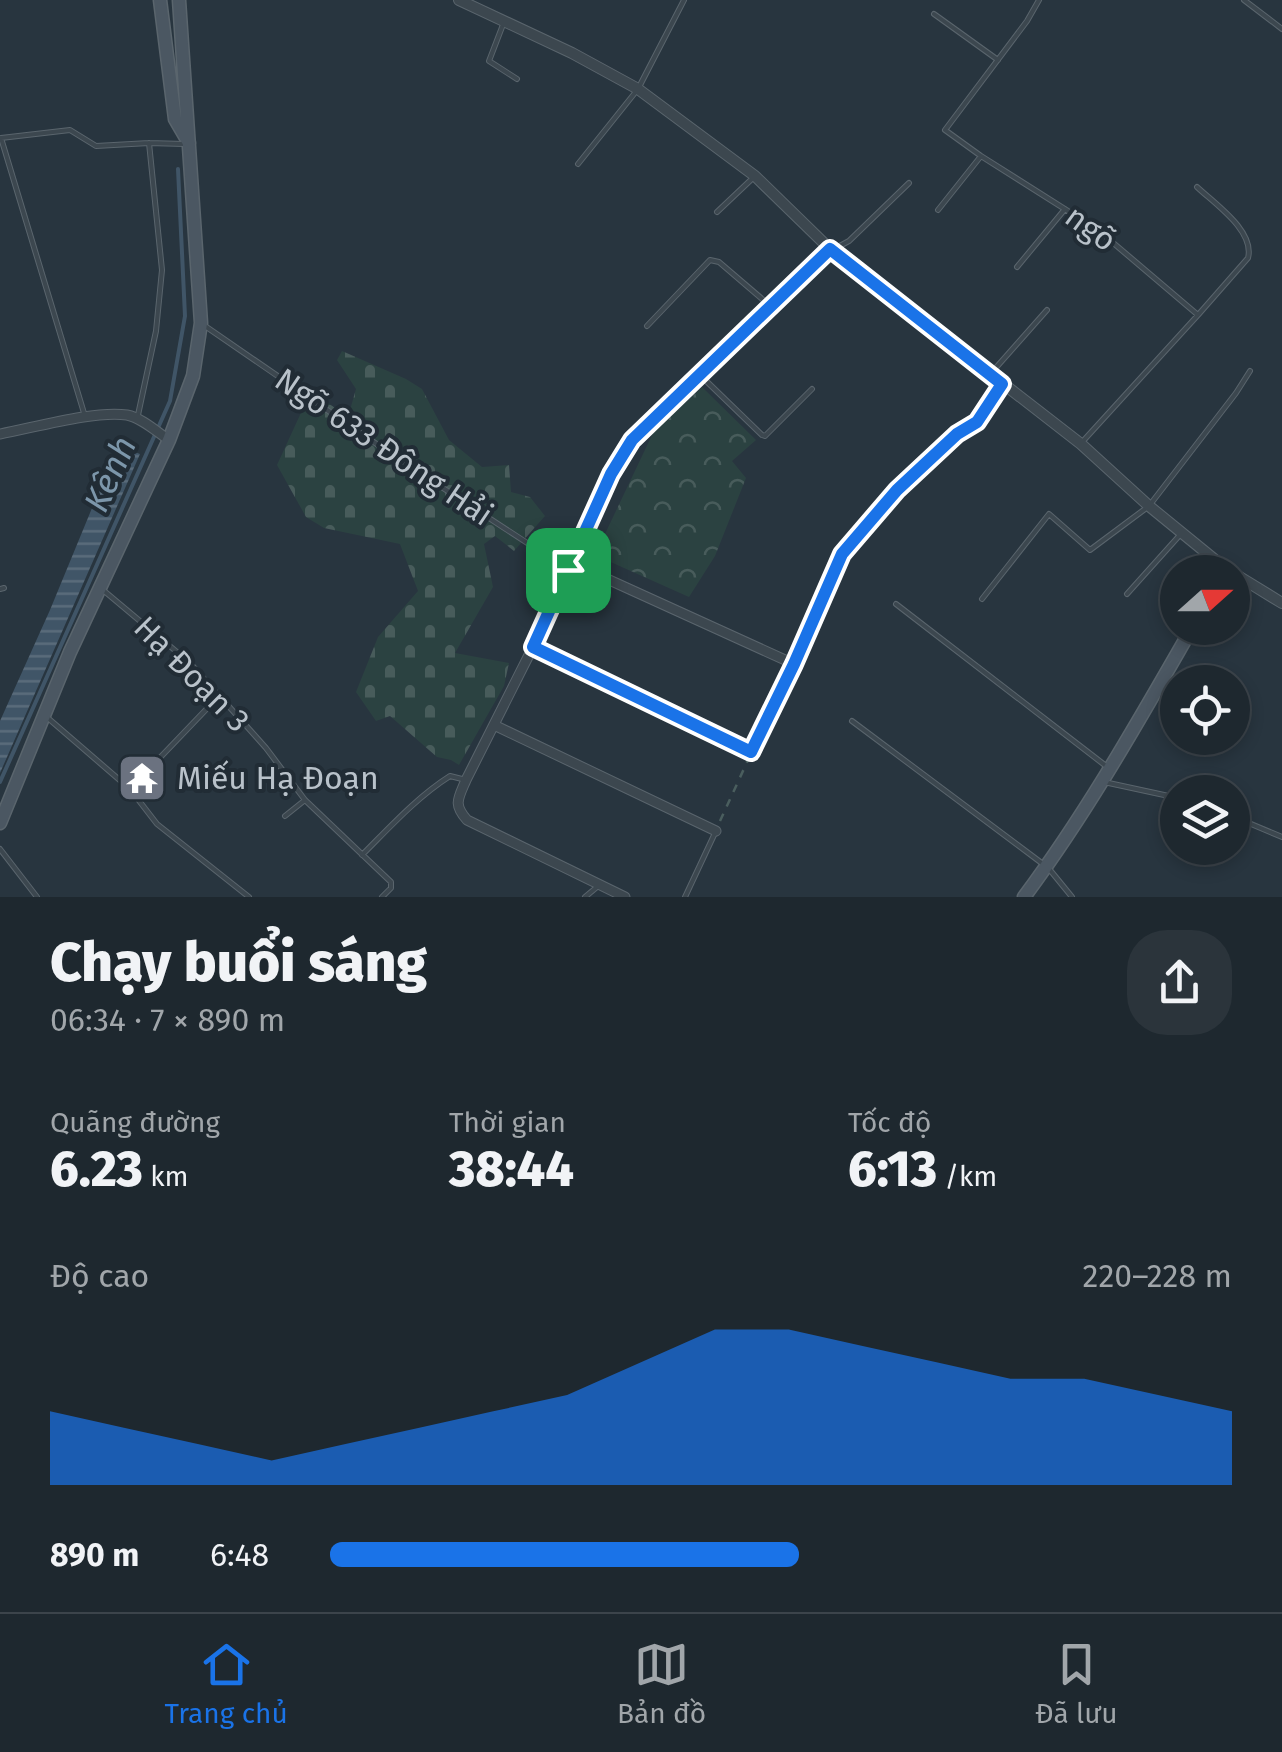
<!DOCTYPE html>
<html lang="vi">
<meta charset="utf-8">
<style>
:root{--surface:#1e282f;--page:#2b343b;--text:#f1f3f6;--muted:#a1a6aa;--line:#3c444b;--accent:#1a73e8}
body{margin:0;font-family:"Fira Sans",sans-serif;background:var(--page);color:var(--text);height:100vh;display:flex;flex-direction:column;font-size:38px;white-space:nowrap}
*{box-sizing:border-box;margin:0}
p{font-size:32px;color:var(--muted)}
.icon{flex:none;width:55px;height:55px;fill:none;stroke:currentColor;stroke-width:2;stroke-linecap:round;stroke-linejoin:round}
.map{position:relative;height:897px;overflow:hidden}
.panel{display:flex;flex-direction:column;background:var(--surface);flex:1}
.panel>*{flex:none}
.needle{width:65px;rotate:69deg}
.fabs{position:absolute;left:1160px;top:555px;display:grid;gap:20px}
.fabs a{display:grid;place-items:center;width:90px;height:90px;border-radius:50%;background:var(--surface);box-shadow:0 5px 15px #0003,0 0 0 2px var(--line);font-size:50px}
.pin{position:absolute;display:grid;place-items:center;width:85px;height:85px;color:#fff;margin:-42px;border-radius:20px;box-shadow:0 5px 15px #0006}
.round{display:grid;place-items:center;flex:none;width:105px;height:105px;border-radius:40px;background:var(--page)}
.headline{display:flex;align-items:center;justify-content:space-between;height:170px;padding:0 50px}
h1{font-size:55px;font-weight:800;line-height:75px}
.figures{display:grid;grid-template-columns:repeat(3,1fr);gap:15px;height:170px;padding:10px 50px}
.figures div{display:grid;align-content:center}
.figures b{font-size:50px;font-weight:800}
.figures small{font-size:28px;font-weight:400}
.figures p{font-size:28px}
.chart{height:280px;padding:20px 50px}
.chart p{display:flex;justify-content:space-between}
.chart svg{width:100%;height:180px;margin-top:10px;fill:var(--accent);opacity:.7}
ul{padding:0 50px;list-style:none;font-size:32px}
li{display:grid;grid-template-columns:160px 120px 1fr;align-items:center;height:75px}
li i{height:25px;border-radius:12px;background:var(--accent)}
.dock{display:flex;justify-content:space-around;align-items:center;height:140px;border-top:2px solid var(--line);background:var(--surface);font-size:28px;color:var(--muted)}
.dock a{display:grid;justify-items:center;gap:5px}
.dock .selected{color:var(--accent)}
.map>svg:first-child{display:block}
.cemetery{fill:url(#cemetery-stones)}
.park{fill:url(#park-crowns)}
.water{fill:url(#water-rules)}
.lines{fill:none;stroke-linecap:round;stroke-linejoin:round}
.stream{stroke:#405567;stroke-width:4}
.service-casing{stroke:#5a656d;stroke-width:6}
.minor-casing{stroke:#5a656d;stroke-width:11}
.tertiary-casing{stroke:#5a656d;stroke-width:12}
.secondary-casing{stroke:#5a656d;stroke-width:15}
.path{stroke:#4a5e5e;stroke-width:2.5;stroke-dasharray:8 8;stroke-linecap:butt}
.service{stroke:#3c474f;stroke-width:4}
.minor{stroke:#3c474f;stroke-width:9}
.tertiary{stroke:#3c474f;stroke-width:10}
.secondary{stroke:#4b5762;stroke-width:12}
.route-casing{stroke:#fff;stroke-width:20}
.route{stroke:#1a73e8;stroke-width:12}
.labels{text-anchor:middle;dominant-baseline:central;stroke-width:8;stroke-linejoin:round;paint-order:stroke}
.street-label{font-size:32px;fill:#b9c2ca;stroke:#212c35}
.poi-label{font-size:32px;fill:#b9c2ca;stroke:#212c35;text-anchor:start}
.water-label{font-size:35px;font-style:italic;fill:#7c96aa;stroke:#212c35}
</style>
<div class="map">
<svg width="1282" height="897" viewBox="0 0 1282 897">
<defs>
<pattern id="cemetery-stones" width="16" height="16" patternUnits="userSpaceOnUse" patternTransform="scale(2.5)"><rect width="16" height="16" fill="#2b4241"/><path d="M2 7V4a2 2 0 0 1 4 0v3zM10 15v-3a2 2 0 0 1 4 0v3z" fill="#485c5b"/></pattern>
<pattern id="park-crowns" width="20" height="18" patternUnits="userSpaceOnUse" patternTransform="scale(2.5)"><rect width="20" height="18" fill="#2b4241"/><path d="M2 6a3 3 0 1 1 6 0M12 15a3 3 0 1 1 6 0" fill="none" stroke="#485c5b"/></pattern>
<pattern id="water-rules" width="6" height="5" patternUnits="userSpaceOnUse" patternTransform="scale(2.5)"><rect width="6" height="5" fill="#405567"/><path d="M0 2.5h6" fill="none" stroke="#5a6c7b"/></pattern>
</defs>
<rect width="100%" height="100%" fill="#28353f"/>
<!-- cemetery -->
<path class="cemetery" d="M342,351L406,379L422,389L449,440L482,467L509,465L511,492L530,497L545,516L514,551L495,536L484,544L493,587L455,653L509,663L504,686L459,765L451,760L437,757L390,716L376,721L356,692L378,637L418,591L400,544L324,528L306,517L277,465L311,391L348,417L356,389L337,360Z"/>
<!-- park -->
<path class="park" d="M702,387L756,440L732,461L746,478L715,556L689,597L595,555L653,433Z"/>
<!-- water -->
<path class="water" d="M118,445L140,454L0,773V721L50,610Z"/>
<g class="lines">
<!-- stream -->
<path class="stream" d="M0,782L170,401L185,316L178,169"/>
<!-- service casing -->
<g class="service-casing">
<path id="service" d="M1039,0L1027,21L945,130L981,156L1098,230L1198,315L1084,440
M1244,0L1282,29
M934,14L998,60
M504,22L489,61L517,79
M578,164L638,89L684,0
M1197,187C1215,204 1255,231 1248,258L1198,315
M938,210L981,156
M717,212L755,176
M834,249L849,241L909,183
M1017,267L1065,209
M205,326L394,456L567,569
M647,326L710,260L719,262L768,304
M993,371L1047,310
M700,375L762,435L765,436L812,389
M84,413L1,138L70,130L96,146L149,143L184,144
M138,415L156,331L162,270L149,143
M842,554L897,490L957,433L977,422L1001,384
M0,589L4,588
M103,590L190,663L266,748L305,800L391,882V888L382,897
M1127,594L1179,536
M982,599L1049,514L1090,550L1149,506L1236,393L1250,371
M896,604L1106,766
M49,719L130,789L157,824L249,897
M852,721L1043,864
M1104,782L1178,798
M130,789L219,696
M285,816L305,800
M1232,816L1282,837
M0,849L37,897
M362,855C390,827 417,797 450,776L466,780
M1050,870L1072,897
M585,897L597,887
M685,897L715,833"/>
</g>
<!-- minor casing -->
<g class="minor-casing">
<path id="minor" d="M0,434C33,428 95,410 127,415C142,418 157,432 169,440
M572,563L794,664
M533,647L751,752
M494,725L716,831
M625,897L467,820C453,804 458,799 466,780L533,647L611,474L632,440L830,249"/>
</g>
<!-- tertiary casing -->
<g class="tertiary-casing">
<path id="tertiary" d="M459,0L572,53L638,89L755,176L830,249L1081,444L1149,506L1225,568L1282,603"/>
</g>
<!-- secondary casing -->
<g class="secondary-casing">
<path id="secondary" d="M160,0L175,119L189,143
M1223,572L1225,568
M0,823L70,652L169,440L193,376L201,323L179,0
M1024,897C1088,811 1139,720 1192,628"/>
</g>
<!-- path -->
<path class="path" d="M798,653L839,560
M755,743L789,674
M720,821L748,760"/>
<!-- service -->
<use href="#service" class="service"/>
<!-- minor -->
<use href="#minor" class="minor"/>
<!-- tertiary -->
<use href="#tertiary" class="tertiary"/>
<!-- secondary -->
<use href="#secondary" class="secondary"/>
</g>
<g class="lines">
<!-- route casing -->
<g class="route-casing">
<path id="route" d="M830,249L1002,384L977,422L957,434L897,490L842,554L794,664L751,752L533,647L611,474L632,440Z"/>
</g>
<!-- route -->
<use href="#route" class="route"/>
</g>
<!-- icons -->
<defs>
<g id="temple-square" transform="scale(2.5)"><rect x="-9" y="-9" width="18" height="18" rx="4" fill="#6b7280" stroke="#212c35"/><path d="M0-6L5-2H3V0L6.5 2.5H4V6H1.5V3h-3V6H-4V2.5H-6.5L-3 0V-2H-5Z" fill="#fff"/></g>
</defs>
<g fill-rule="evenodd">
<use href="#temple-square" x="142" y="778"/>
</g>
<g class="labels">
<!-- street labels -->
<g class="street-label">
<text transform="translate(1091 228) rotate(36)">ngõ</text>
<text transform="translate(384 447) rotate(34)">Ngõ 633 Đông Hải</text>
<text transform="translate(192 674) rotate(45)">Hạ Đoạn 3</text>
</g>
<!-- poi labels -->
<g class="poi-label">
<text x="177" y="778">Miếu Hạ Đoạn</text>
</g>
<!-- water labels -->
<g class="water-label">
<text transform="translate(110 474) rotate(-66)">Kênh</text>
</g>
</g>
</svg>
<div class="fabs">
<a><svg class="needle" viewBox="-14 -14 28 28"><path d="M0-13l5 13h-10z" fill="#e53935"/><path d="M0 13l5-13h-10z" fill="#a1a6aa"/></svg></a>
<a><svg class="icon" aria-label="locate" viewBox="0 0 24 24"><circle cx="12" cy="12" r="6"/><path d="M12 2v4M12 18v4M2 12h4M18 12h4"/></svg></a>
<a><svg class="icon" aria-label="layers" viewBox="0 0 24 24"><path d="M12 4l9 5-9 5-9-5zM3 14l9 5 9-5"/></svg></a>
</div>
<div class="pin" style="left:568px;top:570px;background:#1e9e55"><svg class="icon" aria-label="arrive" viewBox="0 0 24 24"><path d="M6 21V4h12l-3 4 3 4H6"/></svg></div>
</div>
<section class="panel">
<div class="headline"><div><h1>Chạy buổi sáng</h1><p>06:34 · 7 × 890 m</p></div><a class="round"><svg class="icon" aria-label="share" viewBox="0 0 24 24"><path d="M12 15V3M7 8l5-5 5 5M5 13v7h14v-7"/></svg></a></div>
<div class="figures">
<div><p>Quãng đường</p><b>6.23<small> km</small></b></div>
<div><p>Thời gian</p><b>38:44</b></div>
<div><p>Tốc độ</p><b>6:13<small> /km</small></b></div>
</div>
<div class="chart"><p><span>Độ cao</span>220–228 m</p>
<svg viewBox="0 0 160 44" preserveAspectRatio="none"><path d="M0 44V26L10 30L20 34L30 38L40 34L50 30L60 26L70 22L80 14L90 6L100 6L110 10L120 14L130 18L140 18L150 22L160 26V44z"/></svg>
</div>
<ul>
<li><b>890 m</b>6:48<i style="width:52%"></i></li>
</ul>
</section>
<nav class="dock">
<a class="selected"><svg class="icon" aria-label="home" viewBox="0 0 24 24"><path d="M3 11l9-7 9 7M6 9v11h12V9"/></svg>Trang chủ</a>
<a><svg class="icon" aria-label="map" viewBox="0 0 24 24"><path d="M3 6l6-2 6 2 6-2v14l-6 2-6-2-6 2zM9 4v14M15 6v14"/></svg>Bản đồ</a>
<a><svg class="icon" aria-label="saved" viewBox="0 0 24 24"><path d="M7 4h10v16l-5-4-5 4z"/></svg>Đã lưu</a>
</nav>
